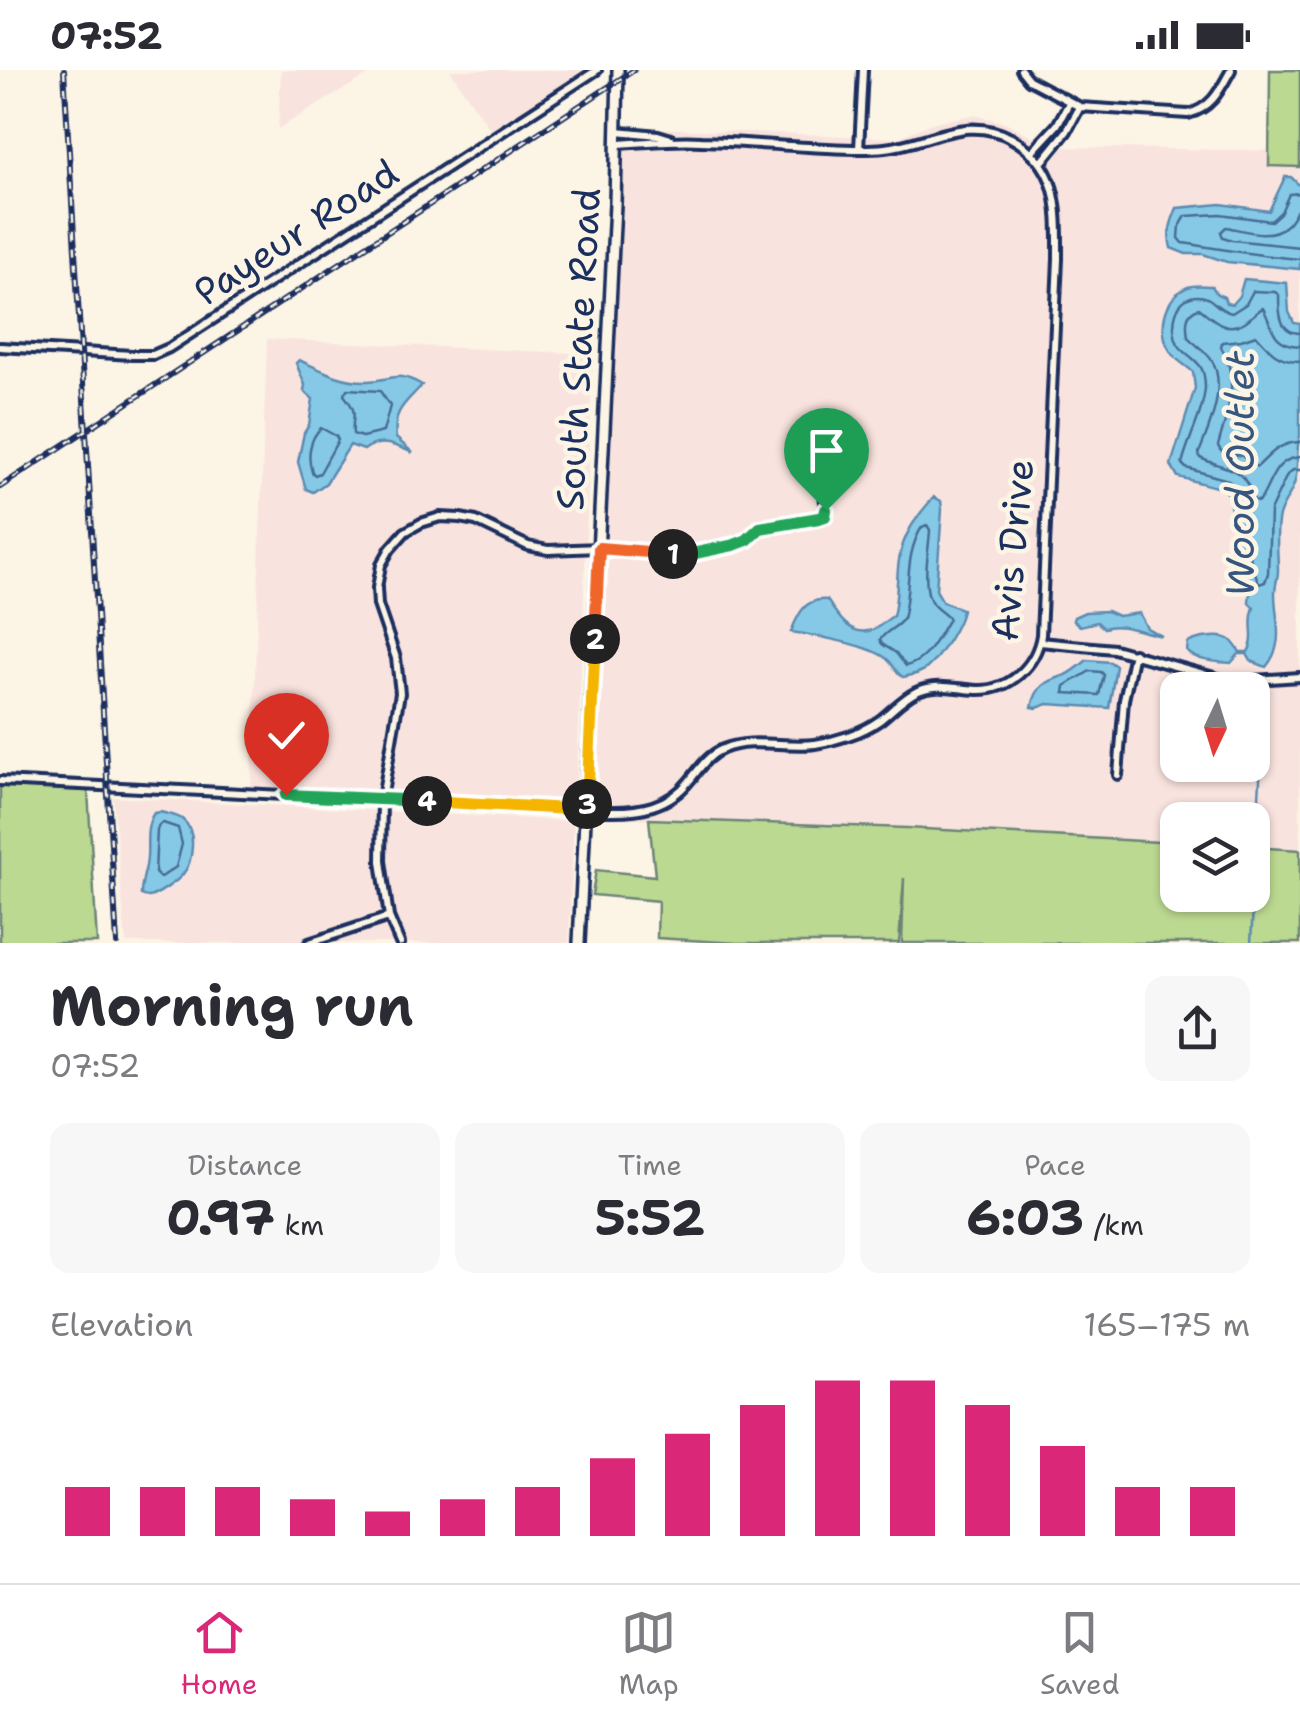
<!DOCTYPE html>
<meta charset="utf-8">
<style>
:root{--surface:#fff;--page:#f7f7f7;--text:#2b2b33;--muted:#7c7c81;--line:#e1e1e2;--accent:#db2777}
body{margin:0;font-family:"Shantell Sans",sans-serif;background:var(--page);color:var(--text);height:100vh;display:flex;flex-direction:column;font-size:38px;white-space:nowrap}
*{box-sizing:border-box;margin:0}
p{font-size:32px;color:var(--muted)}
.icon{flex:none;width:55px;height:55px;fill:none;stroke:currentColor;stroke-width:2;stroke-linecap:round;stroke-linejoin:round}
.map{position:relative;height:873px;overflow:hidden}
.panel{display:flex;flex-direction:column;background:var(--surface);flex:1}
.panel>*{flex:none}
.needle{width:65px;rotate:184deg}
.fabs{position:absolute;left:1160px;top:602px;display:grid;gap:20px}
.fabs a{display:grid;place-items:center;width:110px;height:110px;border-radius:20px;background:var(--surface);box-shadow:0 2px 8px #0004;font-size:50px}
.pin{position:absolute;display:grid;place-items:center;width:85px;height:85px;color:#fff;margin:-102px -42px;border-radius:50% 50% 50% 0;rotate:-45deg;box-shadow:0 0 10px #0007}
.pin .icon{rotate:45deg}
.km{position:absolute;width:50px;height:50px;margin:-25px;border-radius:50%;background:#222;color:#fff;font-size:28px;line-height:50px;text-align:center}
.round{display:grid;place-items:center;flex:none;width:105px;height:105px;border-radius:20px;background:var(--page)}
.overview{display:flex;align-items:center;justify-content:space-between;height:170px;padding:0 50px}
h1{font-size:55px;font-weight:700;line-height:75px}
.figures{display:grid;grid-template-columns:repeat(3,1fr);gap:15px;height:170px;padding:10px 50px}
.figures div{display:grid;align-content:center;border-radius:20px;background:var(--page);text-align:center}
.figures b{font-size:50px;font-weight:700}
.figures small{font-size:28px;font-weight:400}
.figures p{font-size:28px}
.chart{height:280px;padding:20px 50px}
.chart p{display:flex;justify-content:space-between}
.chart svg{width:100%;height:180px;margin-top:10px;stroke:var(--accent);stroke-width:6}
.status{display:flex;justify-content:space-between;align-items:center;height:70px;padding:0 50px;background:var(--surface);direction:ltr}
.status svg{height:28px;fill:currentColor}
.tabs{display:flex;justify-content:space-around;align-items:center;height:140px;border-top:2px solid var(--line);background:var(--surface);font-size:28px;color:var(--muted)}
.tabs a{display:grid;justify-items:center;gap:5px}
.tabs .selected{color:var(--accent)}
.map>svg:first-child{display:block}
.built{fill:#f9e3de;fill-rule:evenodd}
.green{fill:#bcd991;stroke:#6c8478;stroke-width:2.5}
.water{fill:#86c9e7;stroke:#5b8bb0;stroke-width:2.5}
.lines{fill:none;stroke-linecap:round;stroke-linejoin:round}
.shore{stroke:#466d95;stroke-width:2.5}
.stream{stroke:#5b8bb0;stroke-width:2.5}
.minor-casing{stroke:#1b2f5e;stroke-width:14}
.secondary-casing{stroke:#1b2f5e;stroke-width:16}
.minor{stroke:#fcf5e5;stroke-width:6}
.secondary{stroke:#fcf5e5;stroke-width:9}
.rail-casing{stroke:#1b2f5e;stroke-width:6}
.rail{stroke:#fcf5e5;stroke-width:2.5;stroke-dasharray:8;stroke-linecap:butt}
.split-1-casing{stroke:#fff;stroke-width:20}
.split-2-casing{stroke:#fff;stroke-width:20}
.split-3-casing{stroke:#fff;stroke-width:20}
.split-4-casing{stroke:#fff;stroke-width:20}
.split-5-casing{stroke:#fff;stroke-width:20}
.split-1{stroke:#22a559;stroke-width:12}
.split-2{stroke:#f0652b;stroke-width:12}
.split-3{stroke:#f5b400;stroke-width:12}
.split-4{stroke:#f5b400;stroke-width:12}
.split-5{stroke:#22a559;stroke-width:12}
.labels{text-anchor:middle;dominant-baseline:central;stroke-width:9;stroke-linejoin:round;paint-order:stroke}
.street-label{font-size:38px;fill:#1b2f5e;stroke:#fcf5e5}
.water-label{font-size:40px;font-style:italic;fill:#365680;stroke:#fcf5e5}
</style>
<div class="status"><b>07:52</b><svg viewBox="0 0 49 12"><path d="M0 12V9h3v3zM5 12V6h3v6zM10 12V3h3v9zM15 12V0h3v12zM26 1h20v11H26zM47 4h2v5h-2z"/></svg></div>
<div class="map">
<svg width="1300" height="873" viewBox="0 0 1300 873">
<rect width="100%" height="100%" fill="#fcf5e5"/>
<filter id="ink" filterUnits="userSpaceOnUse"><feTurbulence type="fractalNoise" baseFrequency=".01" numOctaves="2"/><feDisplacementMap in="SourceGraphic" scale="20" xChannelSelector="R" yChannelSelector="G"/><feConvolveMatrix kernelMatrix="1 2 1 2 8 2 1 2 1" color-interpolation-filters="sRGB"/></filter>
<g filter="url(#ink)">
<!-- built -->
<path class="built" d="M281,0H376L278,59Z
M450,0H585L491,61Z
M974,45L1007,53L1052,77L1300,81V873H902L907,758L595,747L608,414L625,57L897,68L934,52ZM1178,620H1252V695H1178ZM1178,750H1252V825H1178Z
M267,269L593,284L576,733L251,718Z
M113,727L574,751L569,873H126Z"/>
<!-- green -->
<path class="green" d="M1270,0H1300V97L1269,96Z
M0,716L88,721L97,873H0Z
M649,749L907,758L1177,773L1178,825H1252L1253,777L1300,780V873H902L904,808L899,873H738L657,868L658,831L592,825L596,800L655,806Z"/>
<!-- water -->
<path class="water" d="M1285,107H1291L1300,116V199L1227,192L1203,184H1186L1171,178C1167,163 1171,152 1177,138L1221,134L1269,141Z
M1244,209L1287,213L1289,242L1294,253L1300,254V366C1295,380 1299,396 1295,411C1292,424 1282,434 1279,446C1275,462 1278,484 1278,500C1278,508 1275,515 1275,523C1275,550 1286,573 1266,597L1251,591L1247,584H1239L1231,593C1217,592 1195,591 1187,581L1188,573C1197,568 1219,564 1229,569C1233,571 1237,578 1240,582H1248C1257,568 1247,552 1254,538L1249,533L1250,520L1241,494L1228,424L1224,419L1178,407L1171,395L1195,318L1193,302C1187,296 1179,292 1174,286C1156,266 1162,227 1188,217C1195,214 1204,216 1212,216L1217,224L1224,227L1226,233L1232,234L1239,226Z
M299,290C321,300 342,312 368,311C393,310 396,300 422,315C405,334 393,339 396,368L413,383C397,376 380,367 364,380L350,375L326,413L313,422L306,419L298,392L304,363L309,355L313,329L304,321L305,315L296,293Z
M934,427L941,431L942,440L936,520L943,532L962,539C961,553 938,589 927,598C920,604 912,605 903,607C895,602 894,595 887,589C871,575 812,565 791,562C798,544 805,528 827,530C836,544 851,568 872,560C879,558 886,550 893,546C898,528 896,508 899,490C903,464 917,446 934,427Z
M1107,541L1118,546L1139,543L1147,558L1162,566C1143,563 1121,552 1104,558L1097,552L1080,556L1073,550L1074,547L1085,542Z
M1087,590L1110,592L1116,596L1109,638L1048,634L1037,638L1032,637C1037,614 1046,612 1066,605C1073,602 1081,595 1087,590Z
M160,742C167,744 178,745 183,750C197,761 193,792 183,804C179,810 156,826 149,827C146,827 143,826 141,825C141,815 143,810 145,800C151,781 142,761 154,743Z"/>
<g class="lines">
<!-- shore -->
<path class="shore" d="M1300,123L1289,124L1281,142L1271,151L1220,144L1186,146L1180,156L1179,168L1183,173C1222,179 1260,186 1300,189
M1300,135C1295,142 1292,151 1285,156C1270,170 1243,160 1226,157L1221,162L1223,167L1232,170L1300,177
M1300,263C1279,263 1279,242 1279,225L1275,222L1253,221L1246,234L1232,243C1217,241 1213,226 1199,226C1175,225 1169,256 1178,274C1183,283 1194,287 1200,296C1204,301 1205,312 1205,318C1203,344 1188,369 1182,394L1186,398L1228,410L1236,418L1251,491L1259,514L1265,512L1268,503L1270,441L1287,405L1293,400H1300
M1300,276C1272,275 1273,257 1263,238C1256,241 1251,249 1243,253C1225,263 1212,248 1199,238C1185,242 1186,254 1188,267C1195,275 1205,280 1211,289C1228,315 1209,358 1199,383L1200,388C1227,400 1244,395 1253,429L1257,432L1261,429C1272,410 1275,389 1300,387
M1300,291C1278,291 1269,280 1256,265L1241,270L1222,272L1221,277C1241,310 1227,342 1218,376L1221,381L1242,386L1257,397C1271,384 1278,373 1300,372
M347,319L380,321L390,336L383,362L362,367L353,364C351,344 360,345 344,325Z
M321,358L336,366L338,370L320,403L315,405L312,402C307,387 309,369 321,358Z
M927,455L930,460C929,480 921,516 932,533C937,540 944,543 949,549C937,567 928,591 906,596L896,583L882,574L880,570C886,560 897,558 903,549C911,518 904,485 922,457Z
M1090,601L1101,602L1104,605L1099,625L1064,623L1065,616Z
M163,753L178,758L182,774L176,797L160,808L155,803L157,760L159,755Z"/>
<!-- stream -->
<path class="stream" d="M1251,873L1265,619"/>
<!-- minor casing -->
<g class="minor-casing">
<path id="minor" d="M1021,0L1029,10L1080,37L1188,44C1212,38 1220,20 1231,0
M617,61L658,65L671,69
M859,79L863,0
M1031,83L1057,55L1069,33
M1041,93L1067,61L1080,37
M0,277L132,285H153L169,278L597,0
M1040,572L1114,579L1221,609L1238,611L1300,607
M1118,705L1124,630L1134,583
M0,711L607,741C639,742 669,737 690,710C700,698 708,685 723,679C752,667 785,678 815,674C836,671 862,663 880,650C892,641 902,629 916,622C937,612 955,619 977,620C1009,621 1036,596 1041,565L1058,189C1058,141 1061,95 1011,68C966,44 931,73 885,78C860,81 834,78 808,77C773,75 737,72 701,71C673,69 645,73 617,74
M309,873L389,847
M400,873L389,847L381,791L382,729L400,623L396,588L378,535L377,518L381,495L390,479L405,462L421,453L440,447L460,448L476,451L528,476L548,480L599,478L671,484L715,480L747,470L761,458L825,446L826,441L822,406"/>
</g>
<!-- secondary casing -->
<g class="secondary-casing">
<path id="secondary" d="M579,873L615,134L618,0"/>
</g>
<!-- minor -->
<use href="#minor" class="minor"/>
<!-- secondary -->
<use href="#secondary" class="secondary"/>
<!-- rail casing -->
<g class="rail-casing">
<path id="rail" d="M64,0L117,873
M0,417L634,0"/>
</g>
<!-- rail -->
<use href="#rail" class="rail"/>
</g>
</g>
<g class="lines" filter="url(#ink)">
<!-- split-1 casing -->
<g class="split-1-casing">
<path id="split-1" d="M673,484L696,483L734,475L747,470L760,458L819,448L825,446L826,440"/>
</g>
<!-- split-2 casing -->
<g class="split-2-casing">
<path id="split-2" d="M595,569L599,478L673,484"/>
</g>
<!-- split-3 casing -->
<g class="split-3-casing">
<path id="split-3" d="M587,734L595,569"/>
</g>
<!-- split-4 casing -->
<g class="split-4-casing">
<path id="split-4" d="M427,731L586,740L587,734"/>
</g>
<!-- split-5 casing -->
<g class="split-5-casing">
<path id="split-5" d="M286,725L427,731"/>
</g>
<!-- split-1 -->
<use href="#split-1" class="split-1"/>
<!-- split-2 -->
<use href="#split-2" class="split-2"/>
<!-- split-3 -->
<use href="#split-3" class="split-3"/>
<!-- split-4 -->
<use href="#split-4" class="split-4"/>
<!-- split-5 -->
<use href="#split-5" class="split-5"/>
</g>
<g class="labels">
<!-- street labels -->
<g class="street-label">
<text transform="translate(296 162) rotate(-33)">Payeur Road</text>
<text transform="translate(578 279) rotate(-87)">South State Road</text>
<text transform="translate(1012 480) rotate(-85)">Avis Drive</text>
</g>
<!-- water labels -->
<g class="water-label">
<text transform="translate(1240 404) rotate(-90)">Wood Outlet</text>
</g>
</g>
</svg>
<div class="fabs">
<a><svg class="needle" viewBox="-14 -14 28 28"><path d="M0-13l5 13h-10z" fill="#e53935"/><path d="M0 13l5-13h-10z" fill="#7c7c81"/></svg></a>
<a><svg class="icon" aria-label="layers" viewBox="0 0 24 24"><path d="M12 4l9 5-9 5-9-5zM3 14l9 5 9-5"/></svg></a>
</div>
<div class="pin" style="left:826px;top:440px;background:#1e9e55"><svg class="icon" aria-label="arrive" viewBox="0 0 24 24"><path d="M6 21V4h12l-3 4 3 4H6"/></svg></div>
<div class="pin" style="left:286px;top:725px;background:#d93025"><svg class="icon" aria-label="check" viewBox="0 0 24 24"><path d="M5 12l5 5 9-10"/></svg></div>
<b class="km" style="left:673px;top:484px">1</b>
<b class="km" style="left:595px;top:569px">2</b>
<b class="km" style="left:587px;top:734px">3</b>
<b class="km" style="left:427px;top:731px">4</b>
</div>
<section class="panel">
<div class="overview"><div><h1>Morning run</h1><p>07:52</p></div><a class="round"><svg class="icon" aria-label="share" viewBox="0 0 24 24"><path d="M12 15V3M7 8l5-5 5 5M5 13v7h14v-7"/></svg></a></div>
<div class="figures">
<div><p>Distance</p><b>0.97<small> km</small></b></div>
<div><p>Time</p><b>5:52</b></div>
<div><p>Pace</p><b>6:03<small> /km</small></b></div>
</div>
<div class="chart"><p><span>Elevation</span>165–175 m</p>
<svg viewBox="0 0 160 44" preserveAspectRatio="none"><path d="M5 44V32M15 44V32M25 44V32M35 44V35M45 44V38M55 44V35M65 44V32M75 44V25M85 44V19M95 44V12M105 44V6M115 44V6M125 44V12M135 44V22M145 44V32M155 44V32"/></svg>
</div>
</section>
<nav class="tabs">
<a class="selected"><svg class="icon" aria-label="home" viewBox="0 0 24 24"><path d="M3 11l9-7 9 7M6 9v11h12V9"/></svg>Home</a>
<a><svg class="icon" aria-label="map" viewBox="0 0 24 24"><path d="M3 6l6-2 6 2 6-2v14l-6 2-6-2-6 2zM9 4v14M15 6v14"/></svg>Map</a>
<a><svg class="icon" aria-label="saved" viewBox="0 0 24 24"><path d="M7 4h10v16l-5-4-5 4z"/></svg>Saved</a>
</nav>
